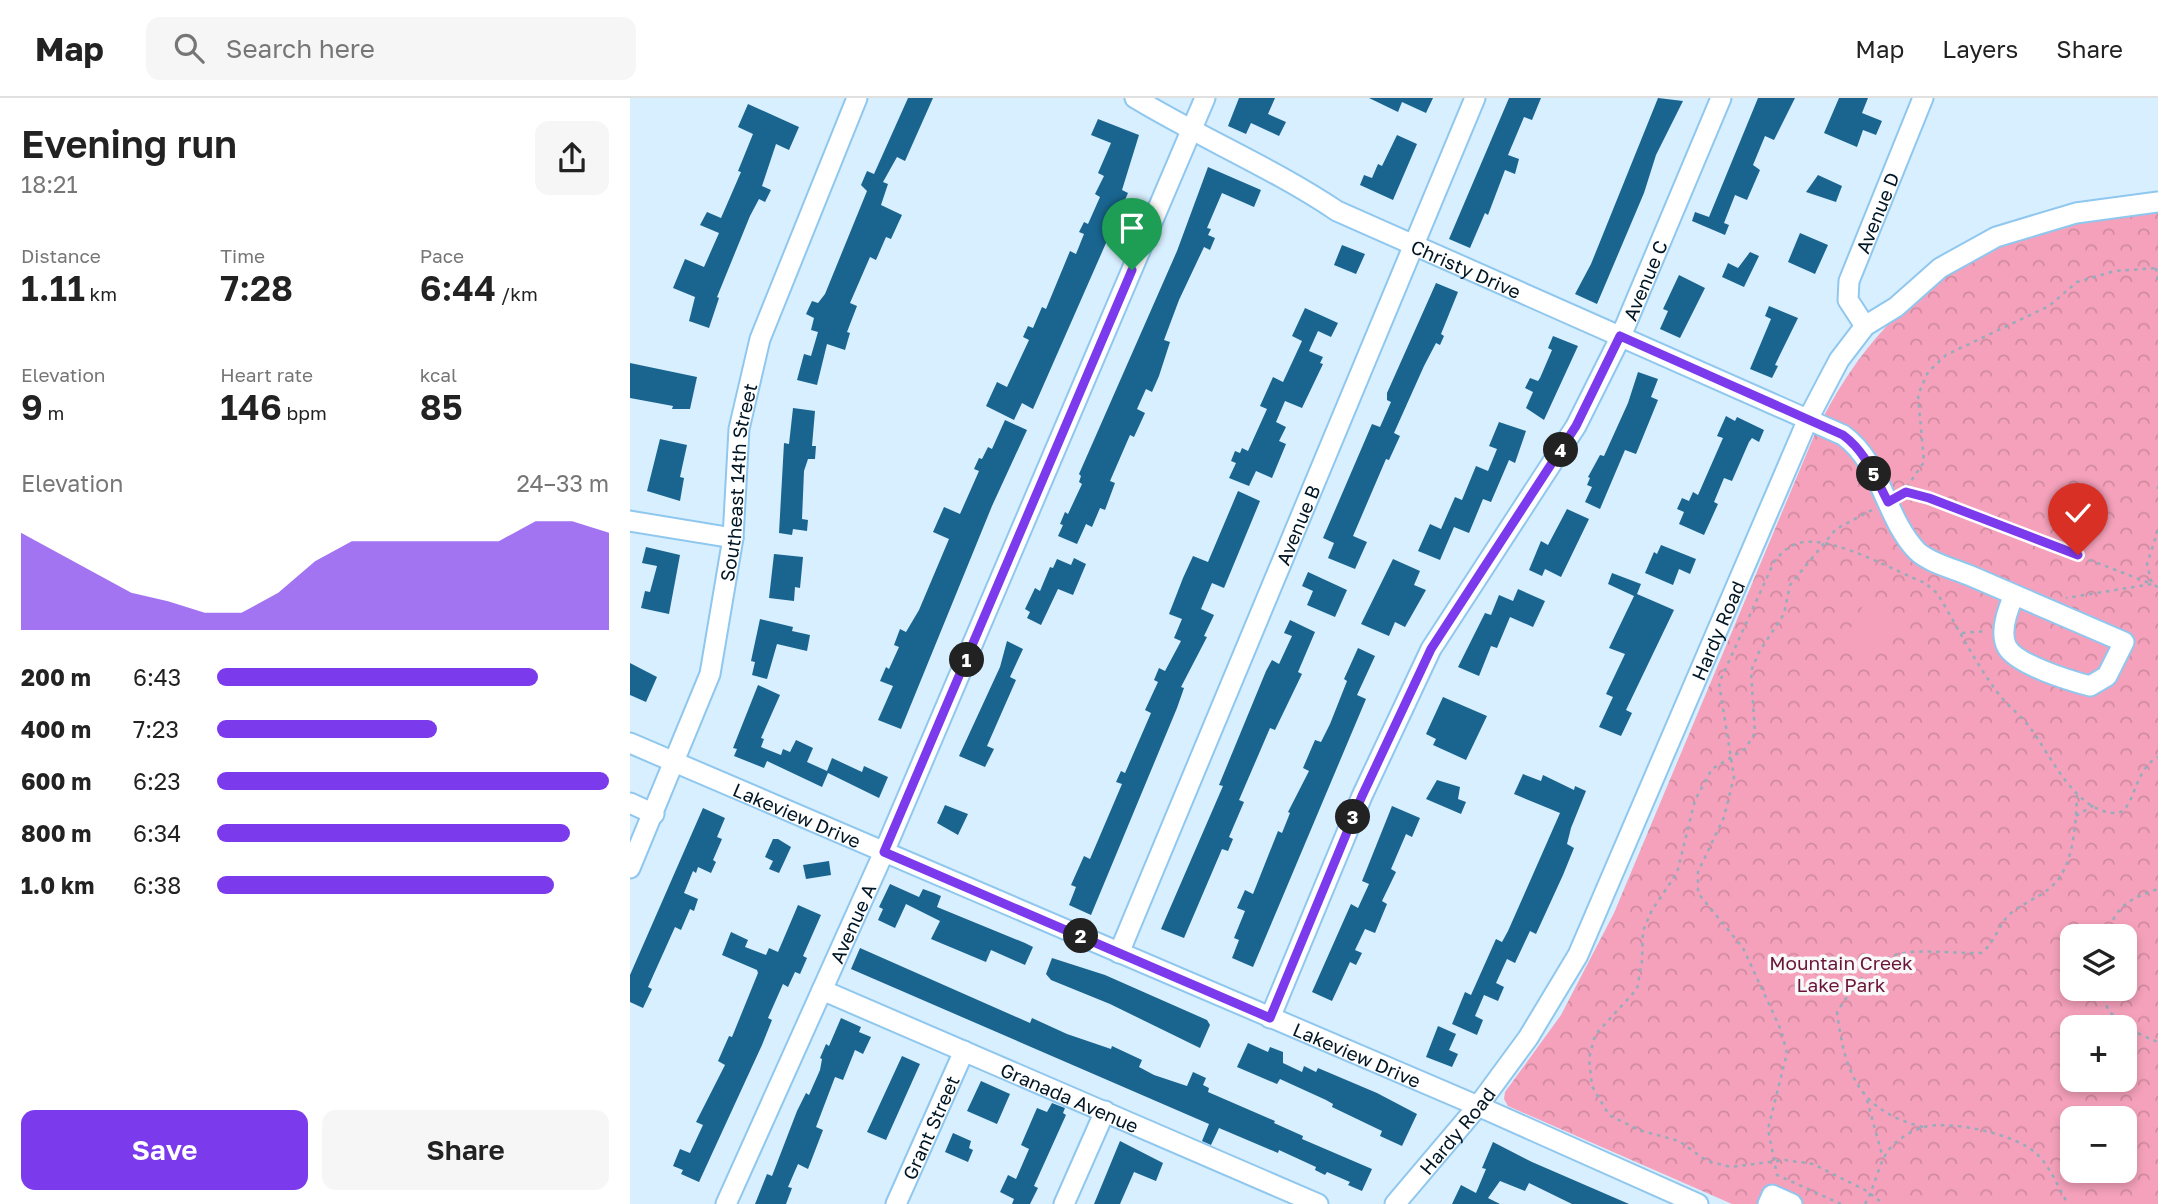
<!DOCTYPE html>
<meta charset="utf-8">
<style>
:root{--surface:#fff;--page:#f6f6f6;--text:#222;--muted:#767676;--line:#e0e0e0;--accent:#7c3aed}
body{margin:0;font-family:"Golos Text",sans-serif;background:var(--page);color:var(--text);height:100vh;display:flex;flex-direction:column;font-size:26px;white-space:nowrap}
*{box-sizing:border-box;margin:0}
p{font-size:23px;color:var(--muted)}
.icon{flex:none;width:38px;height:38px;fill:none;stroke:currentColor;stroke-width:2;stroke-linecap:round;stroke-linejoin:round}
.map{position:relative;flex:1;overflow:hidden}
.side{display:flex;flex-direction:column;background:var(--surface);width:630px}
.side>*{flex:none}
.tools{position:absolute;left:1430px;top:826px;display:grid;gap:14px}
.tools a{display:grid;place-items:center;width:77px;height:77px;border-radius:14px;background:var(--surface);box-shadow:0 4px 10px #0003;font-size:35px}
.pin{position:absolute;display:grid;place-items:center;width:60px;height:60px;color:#fff;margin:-72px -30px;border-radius:50% 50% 50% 0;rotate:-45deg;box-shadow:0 0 7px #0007}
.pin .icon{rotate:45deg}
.km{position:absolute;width:35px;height:35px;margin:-18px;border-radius:50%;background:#222;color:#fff;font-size:19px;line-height:35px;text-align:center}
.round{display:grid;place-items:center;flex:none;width:74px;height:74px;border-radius:14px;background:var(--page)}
.headline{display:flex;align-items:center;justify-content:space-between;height:119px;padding:0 21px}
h1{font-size:38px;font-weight:600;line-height:52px}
.figures{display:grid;grid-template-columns:repeat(3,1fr);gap:10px;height:119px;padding:7px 21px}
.figures div{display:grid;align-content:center}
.figures b{font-size:35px;font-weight:600}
.figures small{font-size:19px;font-weight:400}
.figures p{font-size:19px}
.chart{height:196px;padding:14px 21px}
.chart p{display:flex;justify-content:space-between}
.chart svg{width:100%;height:126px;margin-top:7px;fill:var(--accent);opacity:.7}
.action{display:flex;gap:14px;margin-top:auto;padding:14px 21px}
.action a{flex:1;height:80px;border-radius:14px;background:var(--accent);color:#fff;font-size:28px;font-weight:600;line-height:80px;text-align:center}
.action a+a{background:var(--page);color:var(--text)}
ul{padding:0 21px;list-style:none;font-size:23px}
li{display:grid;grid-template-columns:112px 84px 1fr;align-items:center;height:52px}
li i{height:18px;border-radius:9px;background:var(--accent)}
header{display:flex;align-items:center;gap:42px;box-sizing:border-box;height:98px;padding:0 35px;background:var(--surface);border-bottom:2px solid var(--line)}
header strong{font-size:33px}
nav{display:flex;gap:38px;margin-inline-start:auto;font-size:24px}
.search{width:490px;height:63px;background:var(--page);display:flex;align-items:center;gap:18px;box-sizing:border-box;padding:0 24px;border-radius:14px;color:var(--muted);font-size:26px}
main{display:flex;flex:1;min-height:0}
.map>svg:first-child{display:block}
.park{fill:url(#park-crowns);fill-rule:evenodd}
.garden{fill:#f5a1bb}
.building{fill:#196590}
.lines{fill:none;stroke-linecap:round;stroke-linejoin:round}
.minor-casing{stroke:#8fc7ee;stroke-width:23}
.path{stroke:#96acbb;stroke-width:2.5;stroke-dasharray:3.5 5;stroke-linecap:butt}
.minor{stroke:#fff;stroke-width:19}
.route-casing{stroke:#fff;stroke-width:14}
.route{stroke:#7c3aed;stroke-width:9}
.labels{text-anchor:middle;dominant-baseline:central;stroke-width:7;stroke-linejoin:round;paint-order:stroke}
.street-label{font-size:19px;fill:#011624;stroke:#f8f8f8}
.park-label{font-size:19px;fill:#6a1439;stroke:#f8f8f8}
</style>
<header>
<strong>Map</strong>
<div class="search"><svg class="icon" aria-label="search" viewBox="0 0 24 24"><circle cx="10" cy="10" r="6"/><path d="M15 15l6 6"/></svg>Search here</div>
<nav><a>Map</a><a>Layers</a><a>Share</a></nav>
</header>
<main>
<section class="side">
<div class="headline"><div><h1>Evening run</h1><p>18:21</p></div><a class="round"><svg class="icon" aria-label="share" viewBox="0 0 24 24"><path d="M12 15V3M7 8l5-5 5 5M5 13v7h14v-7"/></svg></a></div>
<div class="figures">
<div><p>Distance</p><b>1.11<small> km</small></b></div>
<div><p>Time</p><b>7:28</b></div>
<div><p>Pace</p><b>6:44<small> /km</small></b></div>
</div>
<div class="figures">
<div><p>Elevation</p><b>9<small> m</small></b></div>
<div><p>Heart rate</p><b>146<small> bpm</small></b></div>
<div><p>kcal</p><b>85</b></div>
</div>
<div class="chart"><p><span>Elevation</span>24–33 m</p>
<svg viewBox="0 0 160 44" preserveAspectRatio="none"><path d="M0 44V10L10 17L20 24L30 31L40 34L50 38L60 38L70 31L80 20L90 13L100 13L110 13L120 13L130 13L140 6L150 6L160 10V44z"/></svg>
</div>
<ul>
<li><b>200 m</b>6:43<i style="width:82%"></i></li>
<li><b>400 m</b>7:23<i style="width:56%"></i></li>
<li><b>600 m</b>6:23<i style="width:100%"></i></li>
<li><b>800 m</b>6:34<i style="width:90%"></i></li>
<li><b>1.0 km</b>6:38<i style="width:86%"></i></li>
</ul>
<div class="action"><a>Save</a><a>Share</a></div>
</section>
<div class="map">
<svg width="1528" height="1106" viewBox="0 0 1528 1106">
<defs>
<pattern id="park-crowns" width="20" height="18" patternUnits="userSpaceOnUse" patternTransform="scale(1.75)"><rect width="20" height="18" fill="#f5a1bb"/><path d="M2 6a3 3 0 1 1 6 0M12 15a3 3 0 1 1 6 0" fill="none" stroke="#d08aa1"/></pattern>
</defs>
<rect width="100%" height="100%" fill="#d8efff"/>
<!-- park -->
<path class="park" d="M1528,111V1106H1102L878,1008L874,1001L875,994L931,917L984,815L1184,338C1240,219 1323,153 1449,119C1473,113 1502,113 1528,111ZM1442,838H1494V891H1442ZM1442,929H1494V982H1442ZM1442,1020H1494V1073H1442Z"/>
<!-- garden -->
<path class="garden" d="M1236,502L1264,518L1241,559L1213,544Z"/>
<!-- building -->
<path class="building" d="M278,0H303L275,63L267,59L253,84L258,86L251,107L272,117L261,141L256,139L246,162L240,159L220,205L227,208L217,234L220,235L215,252L197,246L187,287L167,282L174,256L181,258L188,234L181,232L184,220L176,216L182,203L188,205L195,196L237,93L231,87L237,73L244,76Z
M609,0H645L638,16L656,24L649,38L621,25L616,36L598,28Z
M739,0H803L796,15L772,4L768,14Z
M879,0H911L902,22L894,19L878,57L889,61L885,76L875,72L858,117L855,115L840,150L819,141Z
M1028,0L1053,3L1026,57L1014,95L967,206L945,196L961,166Z
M1128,0H1165L1144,42L1135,38L1123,67L1130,72L1117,102L1105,97L1094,125L1099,127L1095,137L1062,123L1065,114L1079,119Z
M1209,0H1238L1232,15L1252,23L1246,37L1233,32L1227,49L1194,35Z
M118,6L169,29L159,52L146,46L132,88L141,92L135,104L129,101L120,118L87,199L89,200L79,230L59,223L65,199L43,190L55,161L74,169L89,135L70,127L77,114L91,120L111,74L108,73L123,36L108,29Z
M468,21L509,37L492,92L498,95L403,311L392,305L384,322L356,308L367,284L377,289L399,242L393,239L398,228L403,230L412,209L416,211L440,153L446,156L454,136L449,134L454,124L458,126L470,99L465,96L474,78L468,75L481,45L461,37Z
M767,37L787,46L763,102L730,87L734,77L742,80L748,66L752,68Z
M578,69L631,92L624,109L592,95L577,130L581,131L578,137L585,140L580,152L574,149L549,202L534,242L540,244L529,278L522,294L516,291L507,311L515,315L504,339L500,337L480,383L485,385L475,412L470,410L462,429L456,426L447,446L428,438L433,427L430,426L435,414L438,416L452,386L449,384L451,378L449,376L547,153Z
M1188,77L1212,88L1206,104L1176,94Z
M1170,135L1198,147L1185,176L1158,164Z
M712,147L735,156L726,176L704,167Z
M1120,154L1129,158L1114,189L1092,179L1098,165L1108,170Z
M1049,177L1075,190L1050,240L1030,231L1038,213L1033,211Z
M806,185L828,194L811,236L814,238L810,247L806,245L794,268L764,335L770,338L759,362L756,361L723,438L737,444L725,471L698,460L704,445L693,440L742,326L750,329L761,304L757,302V295Z
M1139,208L1168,220L1145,267L1148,268L1142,280L1120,271L1141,221L1135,218Z
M675,210L708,225L701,239L688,233L679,253L693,259L690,265L693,266L672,310L655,303L646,324L656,329L649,343L656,346L642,380L626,373L619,388L599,380L606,365L601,363L605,353L610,355L612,350L618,353L637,311L630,308L643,279L653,284L672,243L662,238Z
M923,238L948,248L914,322L896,310L903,294L895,290L900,280L908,283L910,280L922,252L918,250Z
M0,265L67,279L60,311H42L43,308L0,300Z
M1008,274L1028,281L1021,299L1028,302L1006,356L995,352L970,411L955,404L962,389L957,387L960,380L958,379L970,357L974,358L998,305Z
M163,310L185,313L182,348H186L185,361H178L174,373L172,421L178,422L177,433L163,431L162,437L149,435L154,345L159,346Z
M1096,318L1105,323L1107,319L1134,332L1129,344L1122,340L1119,344L1102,383L1094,380L1084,404L1088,406L1074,437L1049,426L1054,414L1047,411L1052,400L1059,403L1063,394L1068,397L1093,340L1087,338Z
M375,322L397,332L362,408L271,631L248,622L263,588L250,583L256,569L259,571L269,549L264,547L270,531L276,534L289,512L319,441L303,434L314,409L330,416L349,373L344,371L349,360L352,361L358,349L362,351Z
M869,324L896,333L885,365L879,362L861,404L853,401L839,435L824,429L810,462L788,453L800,426L811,431L825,399L832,402L846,368L858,373L867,351L859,348Z
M30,341L57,347L50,379L54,380L50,403L17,393Z
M608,393L630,403L594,490L582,485L571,511L584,517L574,538L577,539L551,589L554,590L547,610L461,817L439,807L446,789L441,787L454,758L460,761L492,686L486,684L491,673L495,675L521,615L515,612L528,584L524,582L529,570L535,573L551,543L544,540L552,521L539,516L553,480L563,458L578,464Z
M937,411L959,421L931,479L915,471L912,478L899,472L911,443L918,447Z
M1031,447L1066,461L1060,476L1049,471L1043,487L1015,475L1024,454L1027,456Z
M16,449L50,457L39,516L11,510L15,493L20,494L27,468L12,465Z
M144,456L173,459L170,490L165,489L164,503L139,500Z
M444,460L456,466L443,497L428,491L411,527L397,520L400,514L395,511L405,490L410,493L420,469L423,470L427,461L441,467Z
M763,461L790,473L784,487L796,492L775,529L765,524L759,538L731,526Z
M678,474L717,492L705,519L677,507L683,493L672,488Z
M982,475L1011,486L1007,496L1044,512L996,612L1002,615L991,638L969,629L983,599L976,596L995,556L979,550L1004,498L978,486Z
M888,491L915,503L903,529L880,519L867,550L861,548L849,578L828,569L855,515L861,517L869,497L883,503Z
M130,521L163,529L162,533L180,537L177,553L147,546L137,581L122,577L125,564L121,563Z
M660,522L685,534L668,574L672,576L645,632L640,630L609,702L614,704L599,739L603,741L598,753L592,751L554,840L531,831L593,688L589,687L636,573L642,562L649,566L662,538L654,535Z
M377,543L393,551L380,579L386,582L357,648L364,651L355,669L329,658L370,569Z
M728,550L745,558L727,597L736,601L623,869L602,860L609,842L604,840L615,813L607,810L615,792L623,796L648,733L652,735L660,715L658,714L679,673L673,670L685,642L691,644L700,626L717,583L714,581Z
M0,565L27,579L16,604L0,597Z
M128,587L150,597L131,640L134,641L131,649L151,657L153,651L160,654L166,642L183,650L177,664L197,673L202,660L232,674L234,668L258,679L249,700L198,675L192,689L137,663L134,670L104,658L107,651L103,650Z
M813,599L857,618L836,662L803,647L806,641L796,636Z
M893,676L911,683L913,677L944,692L945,688L956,693L941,730L937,746L944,750L933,777L906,836L900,833L885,865L877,861L866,885L874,889L868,903L854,897L845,918L853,922L847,937L822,926L835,894L841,897L866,841L872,844L878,833L930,715L884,696Z
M807,682L830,689L828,701L836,704L831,716L796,701Z
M315,707L338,716L328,737L307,725Z
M762,708L790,720L782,739L776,736L761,771L766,774L752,803L757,806L745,835L735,831L725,852L732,855L726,867L720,864L702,903L682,894L721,806L728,810L739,786L732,783Z
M73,710L95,720L87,739L92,741L83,762L86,764L81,775L68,769L66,775L63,773L54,795L68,801L64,813L60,811L51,832L45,829L18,889L22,891L13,910L0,904V877Z
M143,741H148L161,749L149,775L139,771L143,763L135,759Z
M199,763L201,777L176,781L173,767Z
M260,786L289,799L293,791L304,795L311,798L307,809L395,845L403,849L395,867L361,852L356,864L301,841L310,823L276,806L265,830L248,822L253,811L249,809Z
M168,807L191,817L173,858L177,860L170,876L165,874L158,889L153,886L138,920L142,922L132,947L69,1084L51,1076L53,1072L43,1068L50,1051L60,1055L73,1027L66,1024L95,967L88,963L99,938L102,939L128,875L127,872L92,857L101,834L118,842L115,849L136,857L139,850L148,854Z
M230,850L400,925L402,920L437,936L481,951L482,948L512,962L509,969L524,977L557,988L563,974L576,980L573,987L579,990L578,994L645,1023L644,1025L673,1038L672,1041L742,1071L732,1093L718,1087L720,1084L697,1074L695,1077L685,1072L686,1069L649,1052L648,1055L589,1030L581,1047L572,1043L579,1026L221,871Z
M422,860L475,877L577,922L580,927L570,950L480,906L421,882L416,876Z
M211,920L231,929L229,934L241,939L233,956L225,952L213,982L205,979L186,1029L193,1032L178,1071L168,1066L158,1089L162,1090L156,1106H125L137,1076L142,1078L167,1013L176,995L179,997L190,972L192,961L190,960L196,946L199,948Z
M808,928L826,936L819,952L828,956L822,969L796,959Z
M618,945L638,954L640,949L653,954V965L672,974L674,968L686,974L688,970L747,995L787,1016L772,1048L750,1038L752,1033L702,1009L703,1006L696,1002L650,981L647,986L607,969Z
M272,958L290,966L256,1042L237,1034Z
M351,983L380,996L367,1026L337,1013Z
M422,1005L435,1010L433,1015L436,1017L404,1088L408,1090L400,1106H382L384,1101L370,1094L378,1077L386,1081L399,1051L391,1047L407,1010L417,1014Z
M323,1035L341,1043L339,1050L343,1052L338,1064L315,1054Z
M490,1043L533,1065L526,1083L504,1074L490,1106H464Z
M863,1044L902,1064L999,1106H942L899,1085L895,1093L870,1083L858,1100L870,1106H822L831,1087L846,1095L856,1071L852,1070Z"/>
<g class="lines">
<!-- minor casing -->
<g class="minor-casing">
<g id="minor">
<path id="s1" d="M505,0C571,40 643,70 707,113L1213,337C1252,365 1255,420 1287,453C1299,465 1325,471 1341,478C1392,500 1443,522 1494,544L1477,578L1460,588C1441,583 1387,567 1377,549C1369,534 1378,511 1384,497"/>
<path id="s2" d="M1235,228L1218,202L1219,183L1293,0"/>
<path d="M0,423L103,440"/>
<path id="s3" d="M0,645L848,1008L1068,1106"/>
<path d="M0,705L24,716"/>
<path id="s4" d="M0,770L80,576L103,440L109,331L130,241L227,0"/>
<path id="s5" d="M489,855L845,0"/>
<path id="s6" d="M192,892L688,1106"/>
<path id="s7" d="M640,920L732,698L801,551L946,328L991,238L1091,0"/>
<path id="s8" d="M96,1106L254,754L575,0"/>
<path id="s9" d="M266,1106L334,953"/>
<path d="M434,1106L475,1013"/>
<path id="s10" d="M765,1106L848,1008L898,940L948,857L1178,321L1209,262L1235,228L1266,209L1310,170L1366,139L1446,115L1528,104"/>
<path d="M1138,1106L1142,1097L1162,1106"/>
</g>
</g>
<!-- path -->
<path class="path" d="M1526,170L1528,185
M1528,388V391
M1276,394L1299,400L1522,486L1436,500
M1272,396L1294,364L1288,297L1298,274L1316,257L1419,208L1447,184L1485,173L1528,170
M1242,412L1206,431L1160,487L1154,516L1129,554L1121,573L1125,635L1115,651L1082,671L1065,702L1047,775L1022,812L1013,833L1012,863L1007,891L965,937L959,961L962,988L979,1017L1009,1032L1049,1043L1077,1063L1101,1069L1155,1062L1183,1066L1235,1092L1254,1106
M1528,432L1517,466L1522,486L1528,489
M1332,535L1357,533
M1446,718L1464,707
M1478,838C1484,808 1501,800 1528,791
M1473,891C1471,919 1505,935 1528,944
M1237,1002L1253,1060
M1293,1029C1229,1013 1215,976 1207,914C1255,839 1272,855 1351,855C1365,845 1368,827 1380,816C1392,805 1409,800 1421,789C1444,770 1446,725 1447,697
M1211,1106L1147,1077L1138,1031L1157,955L1151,932L1113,850L1068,795V774L1094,719L1104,679L1089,585L1144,464C1152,454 1161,445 1175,444C1207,440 1265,473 1295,485L1307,495C1326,526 1343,561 1365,591C1375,606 1391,617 1401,631C1421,658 1446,715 1486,715C1505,715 1503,671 1528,659
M1235,1106C1246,1088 1248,1063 1262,1048C1270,1040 1283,1032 1294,1029C1321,1022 1386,1036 1407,1056C1421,1070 1428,1089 1438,1106"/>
<!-- minor -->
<use href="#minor" class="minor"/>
</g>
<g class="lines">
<!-- route casing -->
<g class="route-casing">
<path id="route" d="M502,172L254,754L640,920L732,698L801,551L946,328L990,238L1213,337C1236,354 1245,379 1258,404L1276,394L1299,400L1448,457"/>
</g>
<!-- route -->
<use href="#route" class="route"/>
</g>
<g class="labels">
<!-- street labels -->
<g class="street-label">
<text stroke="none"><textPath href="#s2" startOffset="124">Avenue D</textPath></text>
<text stroke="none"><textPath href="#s1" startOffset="373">Christy Drive</textPath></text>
<text stroke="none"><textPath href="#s7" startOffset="830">Avenue C</textPath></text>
<text stroke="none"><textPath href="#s4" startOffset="404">Southeast 14th Street</textPath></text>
<text stroke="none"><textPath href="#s5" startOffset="464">Avenue B</textPath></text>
<text stroke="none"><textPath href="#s10" startOffset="663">Hardy Road</textPath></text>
<text stroke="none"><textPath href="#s3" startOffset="182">Lakeview Drive</textPath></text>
<text stroke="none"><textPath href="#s8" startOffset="308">Avenue A</textPath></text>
<text stroke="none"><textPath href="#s3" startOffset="791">Lakeview Drive</textPath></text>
<text stroke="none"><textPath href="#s6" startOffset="270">Granada Avenue</textPath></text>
<text stroke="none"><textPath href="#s9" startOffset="84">Grant Street</textPath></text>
<text stroke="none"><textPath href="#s10" startOffset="96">Hardy Road</textPath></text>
</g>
<!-- park labels -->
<g class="park-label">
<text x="1211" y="864">Mountain Creek<tspan x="1211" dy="22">Lake Park</tspan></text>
</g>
</g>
</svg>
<div class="tools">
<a><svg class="icon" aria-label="layers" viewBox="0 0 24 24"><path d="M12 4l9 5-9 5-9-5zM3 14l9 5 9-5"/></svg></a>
<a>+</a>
<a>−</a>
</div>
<div class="pin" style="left:502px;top:172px;background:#1e9e55"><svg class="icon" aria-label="arrive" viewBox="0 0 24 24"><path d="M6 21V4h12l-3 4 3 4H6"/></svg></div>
<div class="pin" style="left:1448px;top:457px;background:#d93025"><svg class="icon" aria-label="check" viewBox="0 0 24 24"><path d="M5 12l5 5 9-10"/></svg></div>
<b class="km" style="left:337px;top:562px">1</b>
<b class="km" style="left:451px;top:838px">2</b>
<b class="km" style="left:723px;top:719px">3</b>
<b class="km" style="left:931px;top:352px">4</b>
<b class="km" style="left:1244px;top:376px">5</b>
</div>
</main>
